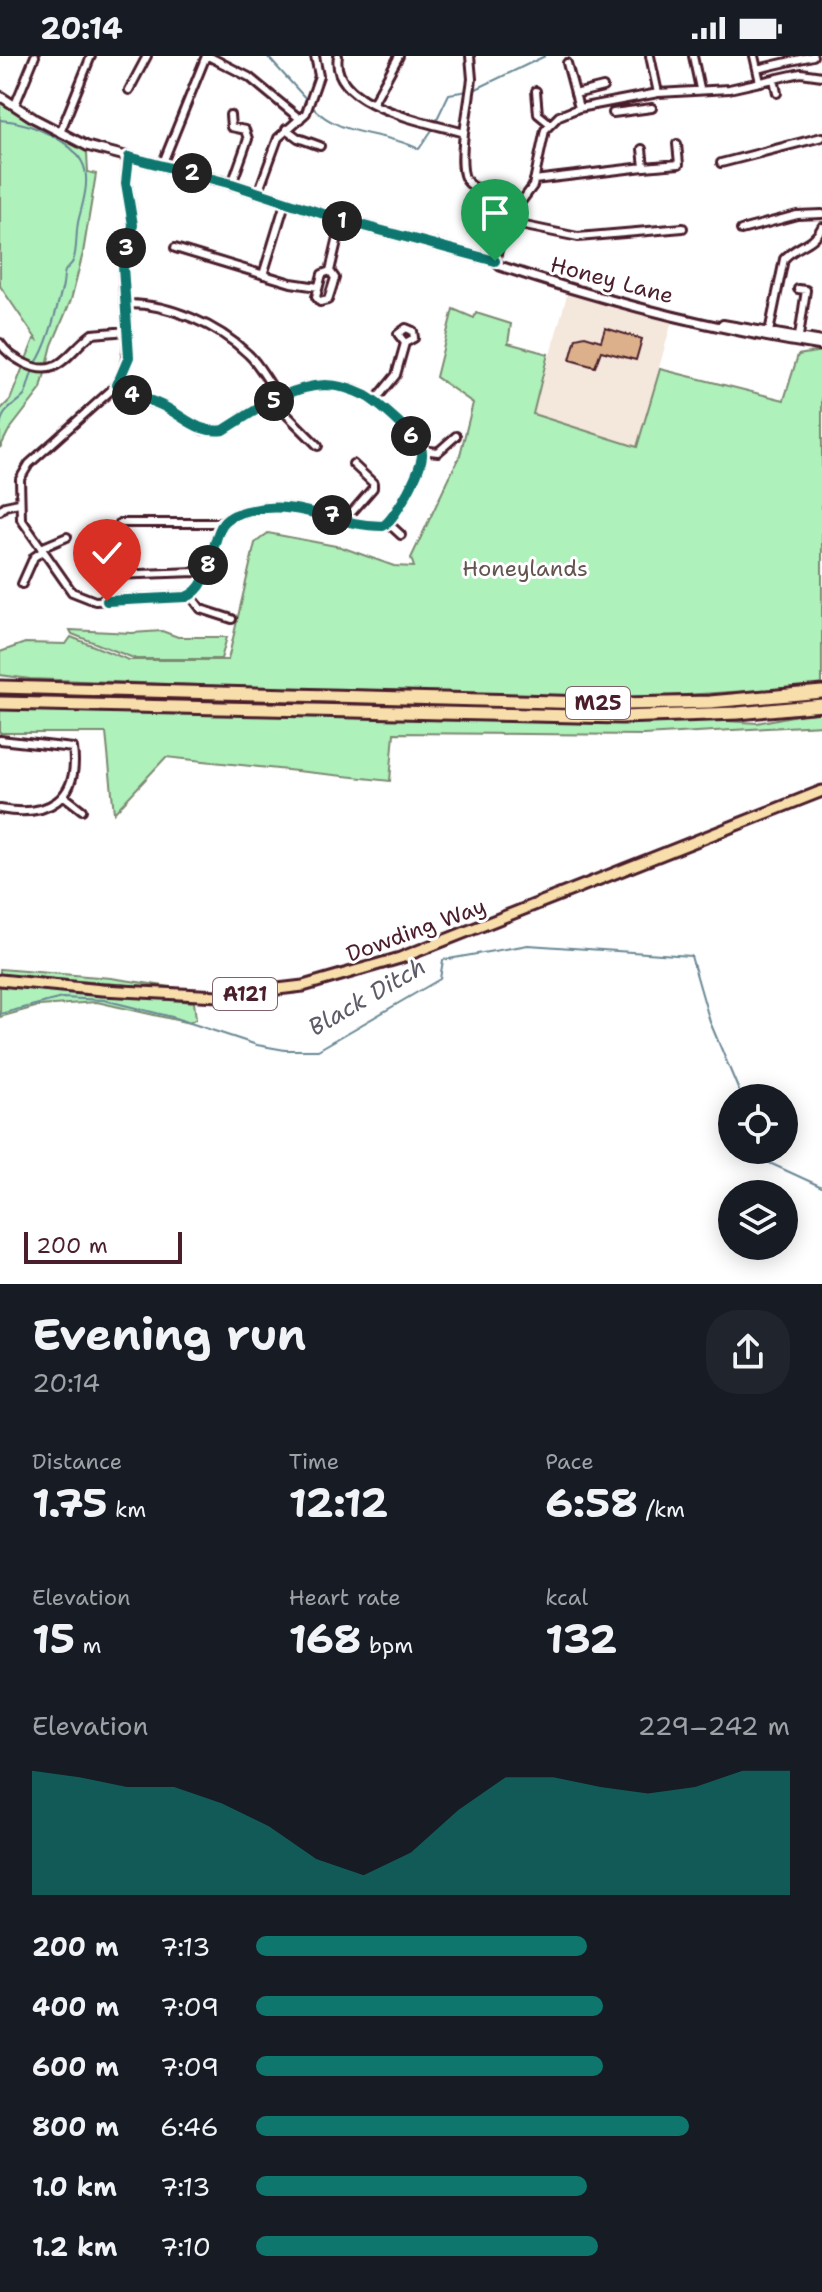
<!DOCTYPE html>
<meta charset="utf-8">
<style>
:root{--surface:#171b24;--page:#20242c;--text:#f1f3f6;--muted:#9ea1a6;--accent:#0f766e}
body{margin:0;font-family:"Shantell Sans",sans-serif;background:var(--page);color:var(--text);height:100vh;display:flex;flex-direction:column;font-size:30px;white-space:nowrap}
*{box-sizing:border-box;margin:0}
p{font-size:26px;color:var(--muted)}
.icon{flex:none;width:44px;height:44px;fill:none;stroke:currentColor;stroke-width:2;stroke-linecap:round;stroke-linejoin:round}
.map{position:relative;height:1228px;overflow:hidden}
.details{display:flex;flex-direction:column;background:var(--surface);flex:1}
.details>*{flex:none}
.fabs{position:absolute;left:718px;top:1028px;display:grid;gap:16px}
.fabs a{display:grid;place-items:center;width:80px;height:80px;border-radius:50%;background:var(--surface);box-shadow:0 4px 20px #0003;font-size:40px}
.scale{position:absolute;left:24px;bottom:20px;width:158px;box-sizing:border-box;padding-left:8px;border:4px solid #4a1f2b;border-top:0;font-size:22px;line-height:28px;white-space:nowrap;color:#4a1f2b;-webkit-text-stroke:6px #fff;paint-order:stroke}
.pin{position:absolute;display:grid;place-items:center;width:68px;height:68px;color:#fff;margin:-82px -34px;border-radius:50% 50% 50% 0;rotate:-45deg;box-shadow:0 0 8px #0007}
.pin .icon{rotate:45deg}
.km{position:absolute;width:40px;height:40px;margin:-20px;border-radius:50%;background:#222;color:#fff;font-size:22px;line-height:40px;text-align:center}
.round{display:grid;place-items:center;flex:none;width:84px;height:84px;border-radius:32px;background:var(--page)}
.headline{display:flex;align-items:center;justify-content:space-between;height:136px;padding:0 32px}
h1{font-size:44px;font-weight:700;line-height:60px}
.metrics{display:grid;grid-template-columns:repeat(3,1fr);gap:12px;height:136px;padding:8px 32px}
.metrics div{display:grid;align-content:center}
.metrics b{font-size:40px;font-weight:700}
.metrics small{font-size:22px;font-weight:400}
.metrics p{font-size:22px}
.chart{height:224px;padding:16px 32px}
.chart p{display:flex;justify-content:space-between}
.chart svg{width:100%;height:144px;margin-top:8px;fill:var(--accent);opacity:.7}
ul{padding:0 32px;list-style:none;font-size:26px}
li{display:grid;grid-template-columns:128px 96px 1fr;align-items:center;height:60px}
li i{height:20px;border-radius:10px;background:var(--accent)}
.status{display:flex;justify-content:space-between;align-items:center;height:56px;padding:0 40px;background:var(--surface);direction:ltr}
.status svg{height:22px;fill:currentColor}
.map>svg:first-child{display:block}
.built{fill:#f4e7dc}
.green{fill:#aef1ba;stroke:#7c8872;stroke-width:2}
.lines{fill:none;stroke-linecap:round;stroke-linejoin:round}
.stream{stroke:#6a8895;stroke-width:2}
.building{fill:#dbb08b;stroke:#4a1f2b;stroke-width:2}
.minor-casing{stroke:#4a1f2b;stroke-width:12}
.tertiary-casing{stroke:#4a1f2b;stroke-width:13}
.primary-casing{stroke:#4a1f2b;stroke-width:15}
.motorway-casing{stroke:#4a1f2b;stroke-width:17}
.minor{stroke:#fff;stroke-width:6}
.tertiary{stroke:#fff;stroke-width:7}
.primary{stroke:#f8deab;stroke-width:9}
.motorway{stroke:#f8deab;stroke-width:11}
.route-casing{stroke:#fff;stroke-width:16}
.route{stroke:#0f766e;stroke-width:10}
.labels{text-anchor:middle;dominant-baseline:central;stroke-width:6;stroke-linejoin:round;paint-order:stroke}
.shield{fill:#fff;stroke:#80626b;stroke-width:2}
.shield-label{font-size:20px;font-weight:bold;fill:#4a1f2b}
.street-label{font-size:22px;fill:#4a1f2b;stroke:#fff}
.park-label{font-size:22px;fill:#63544f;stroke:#fff}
.water-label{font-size:24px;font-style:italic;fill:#5d5c69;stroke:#fff}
</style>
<div class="status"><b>20:14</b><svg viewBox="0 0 49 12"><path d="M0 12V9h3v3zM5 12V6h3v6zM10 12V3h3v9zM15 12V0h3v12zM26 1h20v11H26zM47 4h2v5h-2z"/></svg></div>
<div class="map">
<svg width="822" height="1228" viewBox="0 0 822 1228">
<rect width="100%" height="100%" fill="#fff"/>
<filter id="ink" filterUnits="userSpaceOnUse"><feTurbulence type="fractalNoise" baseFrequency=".0125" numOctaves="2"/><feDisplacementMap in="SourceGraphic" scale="16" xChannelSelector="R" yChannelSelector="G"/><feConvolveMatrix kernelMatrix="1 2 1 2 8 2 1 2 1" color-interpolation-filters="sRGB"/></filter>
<g filter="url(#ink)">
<!-- built -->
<path class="built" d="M568,236L672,265L637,391L533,358Z"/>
<!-- green -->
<path class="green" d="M0,42L82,93L87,97L88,116L96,118L83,197L71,244L52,289L41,333L8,376L0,392V354L10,344L34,283L37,284L0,230Z
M453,253L474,262L476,257L511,268L508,287L548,298L533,358L637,391L660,313L784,344L798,299L822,295V630L655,641L506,640L30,623L0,619V596L25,587L66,588L71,581L129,604H228L255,487L268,477L341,491L394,510L414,511L411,502L460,399L473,347L436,321Z
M70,574L132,577L162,575L178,581H227L221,603H136L72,578Z
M0,653L642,666L712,664L757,667L822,654V669L643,679L394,677L390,725L166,701L114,757L106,677H0Z
M0,913L111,922L191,934L5,919L0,918Z
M0,930L194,946L196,963L189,967L97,946L39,950L0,961Z"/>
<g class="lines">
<!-- stream -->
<path class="stream" d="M267,0L308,45
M474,34L545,0
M311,50C343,83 381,74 419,93L434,71
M0,64C19,65 36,71 53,80C93,102 90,122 79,162C75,176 78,193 73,205C71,210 68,210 65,215C63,220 64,227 62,233C56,255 48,289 36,307
M436,65L449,38L468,35
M0,370C3,352 14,351 25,339L33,313
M0,958L62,942L104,944L172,961L257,989L285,994H318L440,923L443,904L528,889L691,900L710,966L742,1042
M749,1094L750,1098L822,1131"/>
</g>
<!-- building -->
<path class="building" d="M605,272L642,283L636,304L601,295L595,311L570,304L576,282L585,280L601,285Z"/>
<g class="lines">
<!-- minor casing -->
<g class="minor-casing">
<path id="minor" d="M208,0L249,21L300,63
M338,0C329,50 428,66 464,77C457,143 470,124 517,150
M650,0L658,37
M693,0L700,33
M754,0L760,26
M567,7L579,52
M757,13L813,0
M774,23L777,37
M129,34L147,0
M536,35L538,58L549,67
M575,38L603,31
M373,47L399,0
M15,49L35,0
M613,57L652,52
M230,59L231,71L245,74L248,83L232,128
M286,73L298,82L320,90
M60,77L91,0
M464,77L472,23L470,0
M721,107L822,81
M162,109L206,0
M644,111L679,108L677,88
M534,124L644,111L642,93
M258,137L278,82L306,57L319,20L315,0
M506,166L578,181L683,172
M741,174L797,159L822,158
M175,192L291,227L318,231
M495,205L506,166L533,130L545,74L559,60L579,52L658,37L729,33L801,17L822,20
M330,215L322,218L316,241L320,246L328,244L335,222L330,215L342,164
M263,219L285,147
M798,233L806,234L799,280
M126,248C168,247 218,269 248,298C257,306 264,319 271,329
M719,271L723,268L822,285
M768,281L784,203C796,189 814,189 822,171
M0,287C7,297 13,301 24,307C59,325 67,296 92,278L128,275
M117,329L135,341L164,350L203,374H224C254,355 288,330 325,329C338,329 354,334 366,340C378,347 421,383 422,396C424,411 395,463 383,470C336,470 300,442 250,454C240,457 229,459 223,468C208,489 213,523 191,540L95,545L72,536L21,463L20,423L29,408L117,329C138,290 121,253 123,212C123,195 133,179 132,163C131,141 122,124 129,101
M273,345L318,390
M374,346L396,319L405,287L414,282L413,275L406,272L398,278L405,287
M422,394L438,396L456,380
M0,455L5,450L19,447
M346,463L373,432V427L353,408
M120,467H224
M388,467L401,479
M41,492L67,481
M112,519L196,516L205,519
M22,528L34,501L43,495
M191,540L201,553L232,563
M0,684L73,692C80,744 47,762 0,753
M64,740L82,754"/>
</g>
<!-- tertiary casing -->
<g class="tertiary-casing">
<path id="tertiary" d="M0,40L35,63L87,90L232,128L342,164L495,205L500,210C604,245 713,273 822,290"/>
</g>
<!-- primary casing -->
<g class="primary-casing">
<path id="primary" d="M0,924L102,934L219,940L303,930L400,902L822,735"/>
</g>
<!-- motorway casing -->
<g class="motorway-casing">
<path id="motorway" d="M0,631L626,648L710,646L822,636
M0,647L621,661L738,657L822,649"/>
</g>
<!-- minor -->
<use href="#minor" class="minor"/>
<!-- tertiary -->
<use href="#tertiary" class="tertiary"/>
<!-- primary -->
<use href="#primary" class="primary"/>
<!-- motorway -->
<use href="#motorway" class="motorway"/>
</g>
</g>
<g class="lines" filter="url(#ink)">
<!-- route casing -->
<g class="route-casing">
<path id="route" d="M107,545L186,541C212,531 209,493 221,471C226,461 237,458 247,455C301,442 334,470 383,470C395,463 424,411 422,396C421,383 378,347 366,340C354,334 338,329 325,329C288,330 255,355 224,374C199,378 186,362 165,351C151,343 135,341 122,333L117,329L129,301L123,210L133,169L126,127L129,101L232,128L342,164L495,205"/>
</g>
<!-- route -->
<use href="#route" class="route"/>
</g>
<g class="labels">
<!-- shield labels -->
<g class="shield">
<rect x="566" y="631" width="64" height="32" rx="6"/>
<rect x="213" y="922" width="64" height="32" rx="6"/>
</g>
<g class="shield-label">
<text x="598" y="647">M25</text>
<text x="245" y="938">A121</text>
</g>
<!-- street labels -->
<g class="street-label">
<text transform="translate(612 224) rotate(15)">Honey Lane</text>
<text transform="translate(416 874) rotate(-20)">Dowding Way</text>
</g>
<!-- park labels -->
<g class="park-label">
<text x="525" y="512">Honeylands</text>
</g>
<!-- water labels -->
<g class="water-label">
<text transform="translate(367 941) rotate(-30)">Black Ditch</text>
</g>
</g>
</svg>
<div class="fabs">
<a><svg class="icon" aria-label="locate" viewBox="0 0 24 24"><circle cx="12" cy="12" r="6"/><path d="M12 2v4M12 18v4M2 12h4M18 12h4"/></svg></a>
<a><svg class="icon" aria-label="layers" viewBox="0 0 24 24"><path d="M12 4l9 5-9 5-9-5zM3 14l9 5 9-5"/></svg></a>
</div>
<div class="scale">200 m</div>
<div class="pin" style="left:495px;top:205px;background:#1e9e55"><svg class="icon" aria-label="arrive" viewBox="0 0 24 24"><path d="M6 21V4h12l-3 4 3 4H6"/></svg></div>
<div class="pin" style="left:107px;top:545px;background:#d93025"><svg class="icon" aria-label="check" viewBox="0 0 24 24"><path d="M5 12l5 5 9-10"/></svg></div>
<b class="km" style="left:342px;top:165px">1</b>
<b class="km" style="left:192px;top:117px">2</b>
<b class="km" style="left:126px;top:192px">3</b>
<b class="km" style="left:132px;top:339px">4</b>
<b class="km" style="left:274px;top:345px">5</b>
<b class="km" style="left:411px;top:380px">6</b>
<b class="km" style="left:332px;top:459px">7</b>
<b class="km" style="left:208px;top:509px">8</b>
</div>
<section class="details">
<div class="headline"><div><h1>Evening run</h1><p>20:14</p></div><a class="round"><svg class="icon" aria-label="share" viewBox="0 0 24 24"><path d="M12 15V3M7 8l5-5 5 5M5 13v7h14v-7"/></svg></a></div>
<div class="metrics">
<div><p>Distance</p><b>1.75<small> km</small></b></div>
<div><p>Time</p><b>12:12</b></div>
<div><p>Pace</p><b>6:58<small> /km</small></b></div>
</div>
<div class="metrics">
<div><p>Elevation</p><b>15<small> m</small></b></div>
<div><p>Heart rate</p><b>168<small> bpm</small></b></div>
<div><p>kcal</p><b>132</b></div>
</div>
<div class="chart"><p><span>Elevation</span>229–242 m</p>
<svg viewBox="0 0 160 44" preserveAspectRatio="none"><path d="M0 44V6L10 8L20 11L30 11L40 16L50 23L60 33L70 38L80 31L90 18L100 8L110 8L120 11L130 13L140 11L150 6L160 6V44z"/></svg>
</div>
<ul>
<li><b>200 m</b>7:13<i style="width:62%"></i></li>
<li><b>400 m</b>7:09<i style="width:65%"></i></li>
<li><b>600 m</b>7:09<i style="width:65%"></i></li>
<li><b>800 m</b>6:46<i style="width:81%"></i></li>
<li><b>1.0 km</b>7:13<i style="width:62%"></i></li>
<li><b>1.2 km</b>7:10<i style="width:64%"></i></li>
</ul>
</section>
